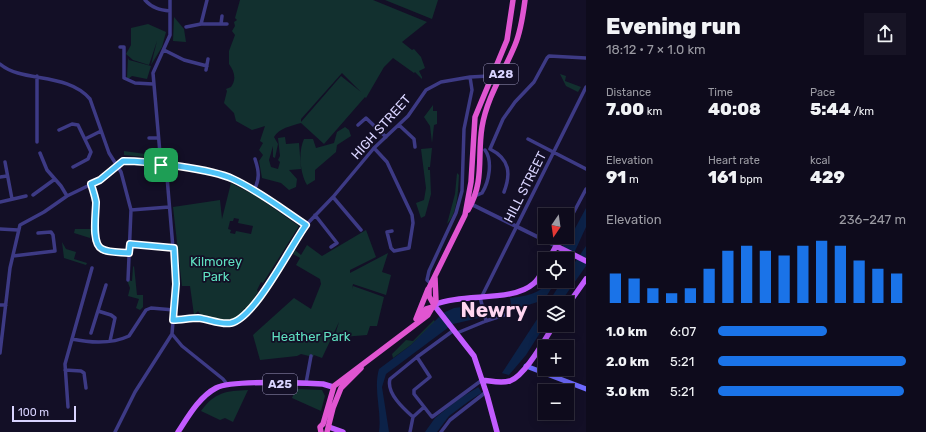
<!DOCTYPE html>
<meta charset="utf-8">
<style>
:root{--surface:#0e0b1c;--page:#171425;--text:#f1f3f6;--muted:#9b9ba3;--line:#2e2b3b;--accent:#1a73e8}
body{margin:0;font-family:Rubik,sans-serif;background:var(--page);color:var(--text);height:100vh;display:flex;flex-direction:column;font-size:15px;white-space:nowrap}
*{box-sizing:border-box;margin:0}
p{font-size:13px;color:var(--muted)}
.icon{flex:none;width:22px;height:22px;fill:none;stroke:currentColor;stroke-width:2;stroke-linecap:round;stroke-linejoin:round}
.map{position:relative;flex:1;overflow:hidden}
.side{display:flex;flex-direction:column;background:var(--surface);width:340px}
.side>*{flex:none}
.needle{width:26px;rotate:193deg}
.controls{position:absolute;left:538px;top:208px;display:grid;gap:8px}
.controls a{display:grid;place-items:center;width:36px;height:36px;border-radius:0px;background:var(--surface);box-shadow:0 2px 10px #0003,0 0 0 1px var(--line);font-size:20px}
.scale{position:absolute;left:12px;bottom:10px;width:64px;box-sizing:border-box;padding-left:4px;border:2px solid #d9d4ff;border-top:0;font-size:11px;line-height:14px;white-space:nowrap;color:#d9d4ff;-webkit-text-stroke:3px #130f26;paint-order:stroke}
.pin{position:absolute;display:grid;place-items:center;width:34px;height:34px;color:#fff;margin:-17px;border-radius:8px;box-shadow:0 2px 6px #0006}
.round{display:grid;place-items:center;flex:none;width:42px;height:42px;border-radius:0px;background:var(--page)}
.headline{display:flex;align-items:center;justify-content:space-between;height:68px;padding:0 20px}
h1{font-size:22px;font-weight:800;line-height:30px}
.stats{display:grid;grid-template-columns:repeat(3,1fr);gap:6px;height:68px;padding:4px 20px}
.stats div{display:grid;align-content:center}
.stats b{font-size:17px;font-weight:800}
.stats small{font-size:11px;font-weight:400}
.stats p{font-size:11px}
.chart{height:112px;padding:8px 20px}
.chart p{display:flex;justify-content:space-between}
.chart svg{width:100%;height:72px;margin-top:4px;stroke:var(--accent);stroke-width:6}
ul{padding:0 20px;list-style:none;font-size:13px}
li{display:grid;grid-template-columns:64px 48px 1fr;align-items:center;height:30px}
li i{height:10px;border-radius:5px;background:var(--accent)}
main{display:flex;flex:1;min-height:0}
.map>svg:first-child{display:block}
.green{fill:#12302f;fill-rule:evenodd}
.water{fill:#0c2248}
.pier{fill:#130f26}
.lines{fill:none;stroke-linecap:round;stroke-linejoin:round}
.minor{stroke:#3d3a85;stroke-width:3.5}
.tertiary{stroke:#3d3a85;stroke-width:4}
.secondary{stroke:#6f6bff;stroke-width:5}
.primary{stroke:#c25bff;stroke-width:5.5}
.trunk{stroke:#e055d1;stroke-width:5.5}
.route-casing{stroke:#fff;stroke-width:8}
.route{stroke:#4fc3f7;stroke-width:5}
.labels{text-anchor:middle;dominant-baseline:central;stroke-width:3.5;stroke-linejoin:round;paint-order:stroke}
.shield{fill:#130f26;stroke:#9e99be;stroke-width:1}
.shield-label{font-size:12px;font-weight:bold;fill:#d9d4ff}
.street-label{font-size:13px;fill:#d9d4ff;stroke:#130f26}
.park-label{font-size:13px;fill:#5fe0c0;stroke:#130f26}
.town-label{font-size:21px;font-weight:bold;fill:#ffd6f0;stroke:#130f26}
</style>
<main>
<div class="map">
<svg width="586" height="432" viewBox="0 0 586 432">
<rect width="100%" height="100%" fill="#130f26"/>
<!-- green -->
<path class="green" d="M240,0H373L427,22L402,42L412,50L414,49L421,57L425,68L419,71L422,77V79L415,72L414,73L393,58L384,67L366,98L365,97L324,144L301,123C291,126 279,128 274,137L278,144L275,158L273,157V146L269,160L271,167L278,169L280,162L278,160L280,156L278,138L285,137L286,144L299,143L301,169L289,170L297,179L296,187L289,190L281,183L262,178L259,161L263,155L259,150L263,143L260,141L265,126L252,130L236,121L234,113L224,103L227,91L226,89L231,87C237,79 234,71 229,64V51L235,35L232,31L235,26L234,22L237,20L235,18ZM342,73L361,92L341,76L301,122V119Z
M385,0H438L432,19Z
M174,17L184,29L186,42L173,41Z
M148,24L166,32L162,47L151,65L157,41L149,65L133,60L126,54L131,45V28Z
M128,58L129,60L151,66L147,79L132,76L128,79L127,78Z
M560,74L566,76L565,81L581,87L578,92L566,86Z
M433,105V111H437V124L434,125L432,143L430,126L424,117Z
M345,127L349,130L351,136L337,145L336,152L315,170V180L307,185C300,173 298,152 304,139H313L316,148L334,143L337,132Z
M432,148L430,167H428V170H430L431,194L425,216L421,218L416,203L424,200L426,188L421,149Z
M124,151L152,155L155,158L124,155Z
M457,173L459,175C458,190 458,213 447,224L455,194Z
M231,183L256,196L299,226L263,283L261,282L257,290L258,292L247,308H244L245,311C231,325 219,319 202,316L198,311L194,315L190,286H182L173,207L220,200L222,219ZM234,218L239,219L238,223L253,226L251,234L236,231L235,234L230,233L231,230L228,229L230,221H233Z
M75,229H91L90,238L74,233Z
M366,230L376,257L350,270V273L388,253L382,272L391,275L386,295L353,284L352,289L353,286L384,297L377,326H370L367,335L342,337L335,335L339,322L322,358L314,355L313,357L301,354L297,356L260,360L253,335L294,298L311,309L321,284L320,279L296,265L300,258L293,254L295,250L301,255L307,245L322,256Z
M62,242L66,249L76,252L74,259L87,263L86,265L64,258Z
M134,266L137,295H143V307L140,310L136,308L139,299L128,296L130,288L127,280L132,281L133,267Z
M434,320L435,322L411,345L393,358L392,354L406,340L413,341Z
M296,389L322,390L325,396L321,411L292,398Z
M248,390L233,422L225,418L220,420L201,411C215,392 226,391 248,390Z"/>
<!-- water -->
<path class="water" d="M586,208V227L575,251L567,263V259H559L563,245L570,233L572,234Z
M586,246V266L560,303H548L562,281H567V274Z
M548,281H556L544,300L512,310L510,298C524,296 540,295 548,281Z
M476,305L479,318L453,324L386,374L382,387L389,432H379C382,411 373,390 379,369L411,345L443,313L454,308Z
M545,307V325L526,355L509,375L469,401L449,416L437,432H425L435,418L460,398L502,373Z"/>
<!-- pier -->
<path class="pier" d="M498,372L509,375L493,387L482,393L477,385Z"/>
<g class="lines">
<!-- minor -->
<path class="minor" d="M145,0C152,8 160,10 170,11
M201,24L207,0
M221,24L222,16
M186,27L201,24H227
M120,47H124V78L135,83L153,84
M164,50L184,60L207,66
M0,64C22,83 67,72 90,99L109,153L121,172L131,210L128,280
M206,70L208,59
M37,76V142
M358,125L366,118L386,137
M399,125L414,139L415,147
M59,130L72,124L78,125L91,152L88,159L73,167
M149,138H158
M85,139L101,131
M528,139L586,169
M374,148L387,162L412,215L413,223L409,248L394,251L391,248L387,232L392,231
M490,149L503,119L515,102L534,82L547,58L549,56L586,58
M490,149C510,159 511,174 504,192
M40,153L47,170L61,186L67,196
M5,162L12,199
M161,165L153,73L170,35V0
M166,165L176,284L172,334
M0,177L7,176
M91,184L96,200L97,244L103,250L129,253
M254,190C260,179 259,171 255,159
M33,195L55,179
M475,196L482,193C489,182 493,161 485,150
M333,197L361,230
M0,202L26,196
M131,210L169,207
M315,215L337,243L331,247
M567,225L586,189
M0,229L18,230
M130,244L174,248
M556,246L561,237
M13,256L55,251L53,235L51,232L38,233
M432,285L427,280L429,271L456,213L462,191L464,129L472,90L470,77
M482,296L586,87
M0,305H6
M98,311L111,315L115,318L110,341
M173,320L197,318L226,324L233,323L245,316L264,290L306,225L333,197L374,148L408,116L426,90L441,82L470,77L489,76L498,81
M486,321L507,314
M91,333L106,285
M457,333L486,321L480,297
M172,334L182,346L223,379L227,384
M72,339C91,343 112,344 129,336L146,310L151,308L174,310
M0,353L10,268L20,225L44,212L67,196L100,180L123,161C148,161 211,169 233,179C259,191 281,209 306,225
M417,357L430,377L414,390V394L432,417L482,380
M65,370L81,371L84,373L86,388
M306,383L311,356
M68,407L65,364L92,268
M413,417C404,409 386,393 390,379L417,357L454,330
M115,432L135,392L172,334
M410,432L413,417L424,407
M441,432L450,420L486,392"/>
<!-- tertiary -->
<path class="tertiary" d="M469,203L556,246"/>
<!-- secondary -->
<path class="secondary" d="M526,366L586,389"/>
<!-- primary -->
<path class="primary" d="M549,259L556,246L586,261
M567,306L586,279
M482,380C492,381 500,384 510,381C525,376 545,339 554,325
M329,427L343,432
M178,432C188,417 199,397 216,388C231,380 302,383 323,384L333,387
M497,432L487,395L474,356L434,305C461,293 513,302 533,284C539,280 542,272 545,266"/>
<!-- trunk -->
<path class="trunk" d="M468,210C485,181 477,157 482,127C487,97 504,72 515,45C521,31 523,15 525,0
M434,305L429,296V288L465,215L471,182L475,117L507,40L513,0
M419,317L426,309L433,307
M416,319L428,289
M321,432L320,427L323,424L334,386L428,315L436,301L435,278
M327,432L333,408L341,388L361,368"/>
</g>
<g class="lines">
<!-- route casing -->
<g class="route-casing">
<path id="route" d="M123,161C147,161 212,169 233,179C259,191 282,209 306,225C290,247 255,318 231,323C220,325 209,319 198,318C190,318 181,320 173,320L176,284L174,248L130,244L129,253C121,252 109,253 102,249C91,244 96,213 96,202C95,196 93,190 91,184L100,180Z"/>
</g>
<!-- route -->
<use href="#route" class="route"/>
</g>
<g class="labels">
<!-- shield labels -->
<g class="shield">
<rect x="484" y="64" width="34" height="20" rx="3"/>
<rect x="263" y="374" width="34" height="20" rx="3"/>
</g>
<g class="shield-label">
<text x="501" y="74">A28</text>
<text x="280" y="384">A25</text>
</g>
<!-- street labels -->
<g class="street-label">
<text transform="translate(381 127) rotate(-48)">HIGH STREET</text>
<text transform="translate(525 187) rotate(-63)">HILL STREET</text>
</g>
<!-- park labels -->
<g class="park-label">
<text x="216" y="261">Kilmorey<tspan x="216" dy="15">Park</tspan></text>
<text x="311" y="336">Heather Park</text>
</g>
<!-- town labels -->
<g class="town-label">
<text x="494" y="309">Newry</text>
</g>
</g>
</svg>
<div class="controls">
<a><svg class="needle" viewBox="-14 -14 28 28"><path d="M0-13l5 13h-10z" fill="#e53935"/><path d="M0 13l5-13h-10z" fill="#9b9ba3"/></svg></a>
<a><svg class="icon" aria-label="locate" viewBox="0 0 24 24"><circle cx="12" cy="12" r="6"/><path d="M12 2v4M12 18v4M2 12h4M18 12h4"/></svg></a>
<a><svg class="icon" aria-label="layers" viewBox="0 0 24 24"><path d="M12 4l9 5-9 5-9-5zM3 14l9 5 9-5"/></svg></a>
<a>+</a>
<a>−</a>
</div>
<div class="scale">100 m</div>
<div class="pin" style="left:161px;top:165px;background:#1e9e55"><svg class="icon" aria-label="arrive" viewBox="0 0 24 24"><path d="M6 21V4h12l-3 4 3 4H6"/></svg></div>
</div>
<section class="side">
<div class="headline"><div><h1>Evening run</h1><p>18:12 · 7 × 1.0 km</p></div><a class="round"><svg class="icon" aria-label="share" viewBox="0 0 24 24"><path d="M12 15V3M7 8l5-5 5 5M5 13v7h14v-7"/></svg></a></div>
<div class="stats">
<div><p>Distance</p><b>7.00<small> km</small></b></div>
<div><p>Time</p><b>40:08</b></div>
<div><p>Pace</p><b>5:44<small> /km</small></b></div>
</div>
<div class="stats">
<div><p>Elevation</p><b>91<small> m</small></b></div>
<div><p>Heart rate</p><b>161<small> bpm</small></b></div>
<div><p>kcal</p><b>429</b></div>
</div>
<div class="chart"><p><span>Elevation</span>236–247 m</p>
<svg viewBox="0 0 160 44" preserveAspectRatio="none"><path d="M5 44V26M15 44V29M25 44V35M35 44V38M45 44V35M55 44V23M65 44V12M75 44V9M85 44V12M95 44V15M105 44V9M115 44V6M125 44V9M135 44V18M145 44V23M155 44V26"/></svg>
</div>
<ul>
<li><b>1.0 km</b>6:07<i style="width:58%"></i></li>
<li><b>2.0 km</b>5:21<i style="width:100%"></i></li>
<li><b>3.0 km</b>5:21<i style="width:99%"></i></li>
</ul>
</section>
</main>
